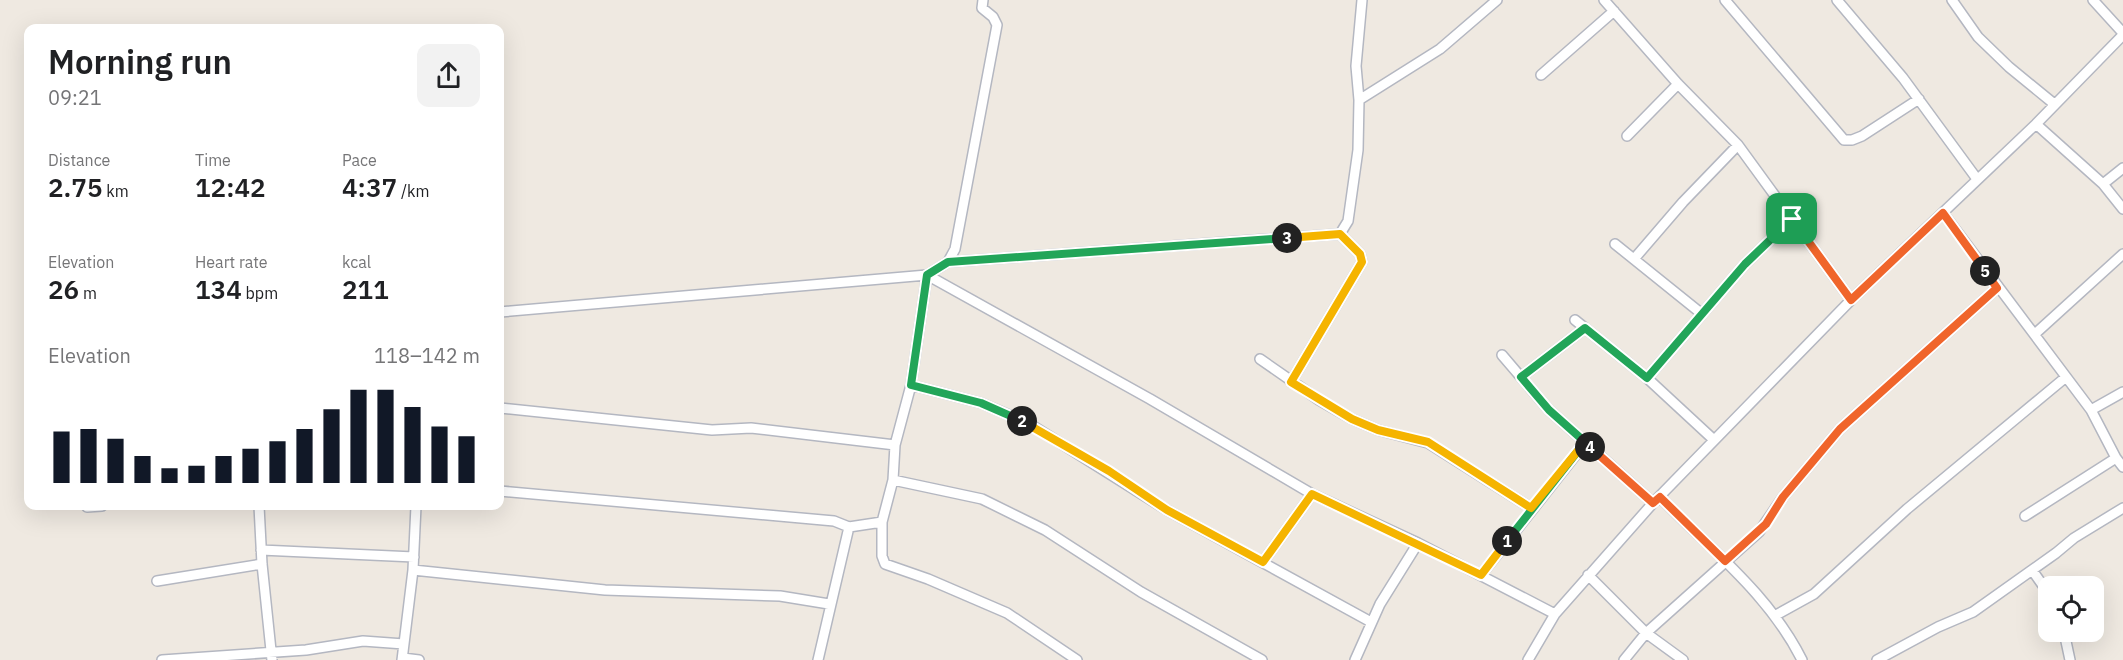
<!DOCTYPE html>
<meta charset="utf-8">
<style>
:root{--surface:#fff;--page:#f2f2f2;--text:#202124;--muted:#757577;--accent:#111827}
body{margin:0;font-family:"IBM Plex Sans",sans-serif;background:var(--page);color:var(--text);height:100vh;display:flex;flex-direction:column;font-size:22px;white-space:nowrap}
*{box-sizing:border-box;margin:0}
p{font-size:20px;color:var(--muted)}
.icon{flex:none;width:33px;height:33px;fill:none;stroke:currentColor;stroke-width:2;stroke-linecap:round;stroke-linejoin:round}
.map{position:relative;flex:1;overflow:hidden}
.drawer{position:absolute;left:24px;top:24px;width:480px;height:486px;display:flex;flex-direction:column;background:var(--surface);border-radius:12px;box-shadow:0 6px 24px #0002}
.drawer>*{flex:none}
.buttons{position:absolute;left:2038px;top:576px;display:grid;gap:12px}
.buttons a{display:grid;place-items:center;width:66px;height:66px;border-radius:12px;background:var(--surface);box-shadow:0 6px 24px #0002;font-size:30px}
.pin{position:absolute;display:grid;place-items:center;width:51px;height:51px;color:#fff;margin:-26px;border-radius:12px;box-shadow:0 3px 9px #0006}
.km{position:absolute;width:30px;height:30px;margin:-15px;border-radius:50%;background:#222;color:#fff;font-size:16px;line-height:30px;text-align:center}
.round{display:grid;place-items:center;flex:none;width:63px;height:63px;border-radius:12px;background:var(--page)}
.summary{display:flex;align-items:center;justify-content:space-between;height:102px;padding:0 24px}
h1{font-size:33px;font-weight:600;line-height:45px}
.metrics{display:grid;grid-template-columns:repeat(3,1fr);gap:9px;height:102px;padding:6px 24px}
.metrics div{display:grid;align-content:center}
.metrics b{font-size:26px;font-weight:600}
.metrics small{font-size:16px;font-weight:400}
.metrics p{font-size:16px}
.chart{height:168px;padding:12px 24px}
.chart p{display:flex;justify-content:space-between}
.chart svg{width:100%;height:108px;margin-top:6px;stroke:var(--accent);stroke-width:6}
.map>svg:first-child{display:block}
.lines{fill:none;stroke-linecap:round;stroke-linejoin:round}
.minor-casing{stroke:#b4b7c1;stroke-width:12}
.minor{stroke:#fff;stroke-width:9}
.split-1-casing{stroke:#fff;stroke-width:12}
.split-2-casing{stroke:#fff;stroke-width:12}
.split-3-casing{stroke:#fff;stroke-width:12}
.split-4-casing{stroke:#fff;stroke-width:12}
.split-5-casing{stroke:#fff;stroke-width:12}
.split-6-casing{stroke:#fff;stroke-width:12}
.split-1{stroke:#22a559;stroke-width:8}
.split-2{stroke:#f5b400;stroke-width:8}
.split-3{stroke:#22a559;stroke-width:8}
.split-4{stroke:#f5b400;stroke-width:8}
.split-5{stroke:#f0652b;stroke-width:8}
.split-6{stroke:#f0652b;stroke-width:8}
</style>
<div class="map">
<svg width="2123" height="660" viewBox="0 0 2123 660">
<rect width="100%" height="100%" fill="#efe9e1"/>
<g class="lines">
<!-- minor casing -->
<g class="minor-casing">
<path id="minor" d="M1604,0L1678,84L1738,145L1851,300
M1725,0L1844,140H1852L1862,136L1919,99
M1837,0L1903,78L1977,179
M1952,0L1978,37L2009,67L2053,103
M2093,0L2123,33
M1541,75L1614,11
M1359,100L1440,49L1497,0
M2036,124L2103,184L2123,209
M1627,136L1678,84
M2103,184L2123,168
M1943,213L2091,410L2116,458L2123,467
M1615,244L1702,314
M1634,259L1683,202L1738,145
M948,262L1340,234
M927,275L1150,399L1312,494L1418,543L1555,614
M500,312L927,275L948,262L955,249L997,25L993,17L982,8L983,0
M1575,320L1647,378L1714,440
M2036,333L2123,254
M1502,355L1549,410L1653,503
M1260,359L1319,400L1352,419L1378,430L1428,443L1531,508
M1521,377L1585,328
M1647,378L1745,264L1792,219
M1291,382L1362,262L1360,254L1340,234L1348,221L1358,150L1359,100L1356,66L1362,0
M911,385L981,403L1030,424L1167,510L1371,622
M500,408L712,430L751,428L895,445
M2091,410L2123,392
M893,480L982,499L1045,530L1141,592L1262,660
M500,491L834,521L849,527
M1660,497C1711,550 1769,594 1802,660
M259,506L262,564L272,660
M87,507L102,506
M2025,516L2116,458
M882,522V556L885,564L928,579L1007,613L1077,660
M261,550L414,557
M1263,562L1312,494
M413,570L605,590L780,596L829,604
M2032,570L2049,594
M1481,575L1585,443
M1588,575L1646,633L1683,660
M157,581L262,564
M1776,615L1814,594L1907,509L2066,377
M2064,632L2070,660
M403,658L419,660
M162,660L306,650L363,641L404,644
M402,660L413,570L416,506
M818,660L849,527L882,522L893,480L895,445L911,385L927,275
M1355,660L1380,604L1418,543
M1528,660L1555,614L1653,503L1851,300L2036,124L2123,35
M1624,660L1646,633L1759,532L1783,497L1840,429L1997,288
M1877,660L1938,627L1973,612L2056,553L2074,538L2123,508"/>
</g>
<!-- minor -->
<use href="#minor" class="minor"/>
</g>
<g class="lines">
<!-- split-1 casing -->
<g class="split-1-casing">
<path id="split-1" d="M1507,541L1585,442L1549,410L1521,377L1585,328L1647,378L1745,264L1792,219"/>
</g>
<!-- split-2 casing -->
<g class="split-2-casing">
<path id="split-2" d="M1022,421L1109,471L1167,510L1263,562L1312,494L1481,575L1507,541"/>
</g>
<!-- split-3 casing -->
<g class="split-3-casing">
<path id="split-3" d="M1022,421L981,403L911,385L927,275L948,262L1287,238"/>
</g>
<!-- split-4 casing -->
<g class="split-4-casing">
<path id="split-4" d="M1287,238L1340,234L1360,254L1362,262L1291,382L1352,419L1378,430L1428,442L1531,508L1585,442L1590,447"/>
</g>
<!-- split-5 casing -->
<g class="split-5-casing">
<path id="split-5" d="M1590,447L1653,503L1660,497L1725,561L1766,524L1783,497L1840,429L1997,288L1985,271"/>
</g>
<!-- split-6 casing -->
<g class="split-6-casing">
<path id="split-6" d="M1792,219L1851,300L1943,213L1985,271"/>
</g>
<!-- split-1 -->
<use href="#split-1" class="split-1"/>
<!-- split-2 -->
<use href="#split-2" class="split-2"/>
<!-- split-3 -->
<use href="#split-3" class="split-3"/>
<!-- split-4 -->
<use href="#split-4" class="split-4"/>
<!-- split-5 -->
<use href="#split-5" class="split-5"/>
<!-- split-6 -->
<use href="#split-6" class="split-6"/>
</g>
</svg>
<div class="buttons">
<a><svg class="icon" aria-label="locate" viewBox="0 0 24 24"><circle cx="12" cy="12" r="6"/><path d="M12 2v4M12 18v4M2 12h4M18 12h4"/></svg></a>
</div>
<div class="pin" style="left:1792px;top:219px;background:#1e9e55"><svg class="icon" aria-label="arrive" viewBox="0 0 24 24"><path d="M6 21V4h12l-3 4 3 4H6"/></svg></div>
<b class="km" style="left:1507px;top:541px">1</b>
<b class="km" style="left:1022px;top:421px">2</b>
<b class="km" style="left:1287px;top:238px">3</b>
<b class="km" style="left:1590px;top:447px">4</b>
<b class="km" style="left:1985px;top:271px">5</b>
<section class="drawer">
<div class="summary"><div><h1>Morning run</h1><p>09:21</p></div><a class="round"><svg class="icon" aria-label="share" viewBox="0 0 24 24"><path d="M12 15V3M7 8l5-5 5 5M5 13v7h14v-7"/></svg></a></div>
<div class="metrics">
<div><p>Distance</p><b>2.75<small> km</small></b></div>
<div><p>Time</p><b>12:42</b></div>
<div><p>Pace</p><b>4:37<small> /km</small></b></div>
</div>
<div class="metrics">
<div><p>Elevation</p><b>26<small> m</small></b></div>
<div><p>Heart rate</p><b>134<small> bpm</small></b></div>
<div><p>kcal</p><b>211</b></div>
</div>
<div class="chart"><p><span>Elevation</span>118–142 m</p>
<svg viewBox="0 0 160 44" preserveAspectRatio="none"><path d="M5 44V23M15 44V22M25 44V26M35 44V33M45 44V38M55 44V37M65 44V33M75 44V30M85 44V27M95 44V22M105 44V14M115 44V6M125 44V6M135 44V13M145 44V21M155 44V25"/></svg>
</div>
</section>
</div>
